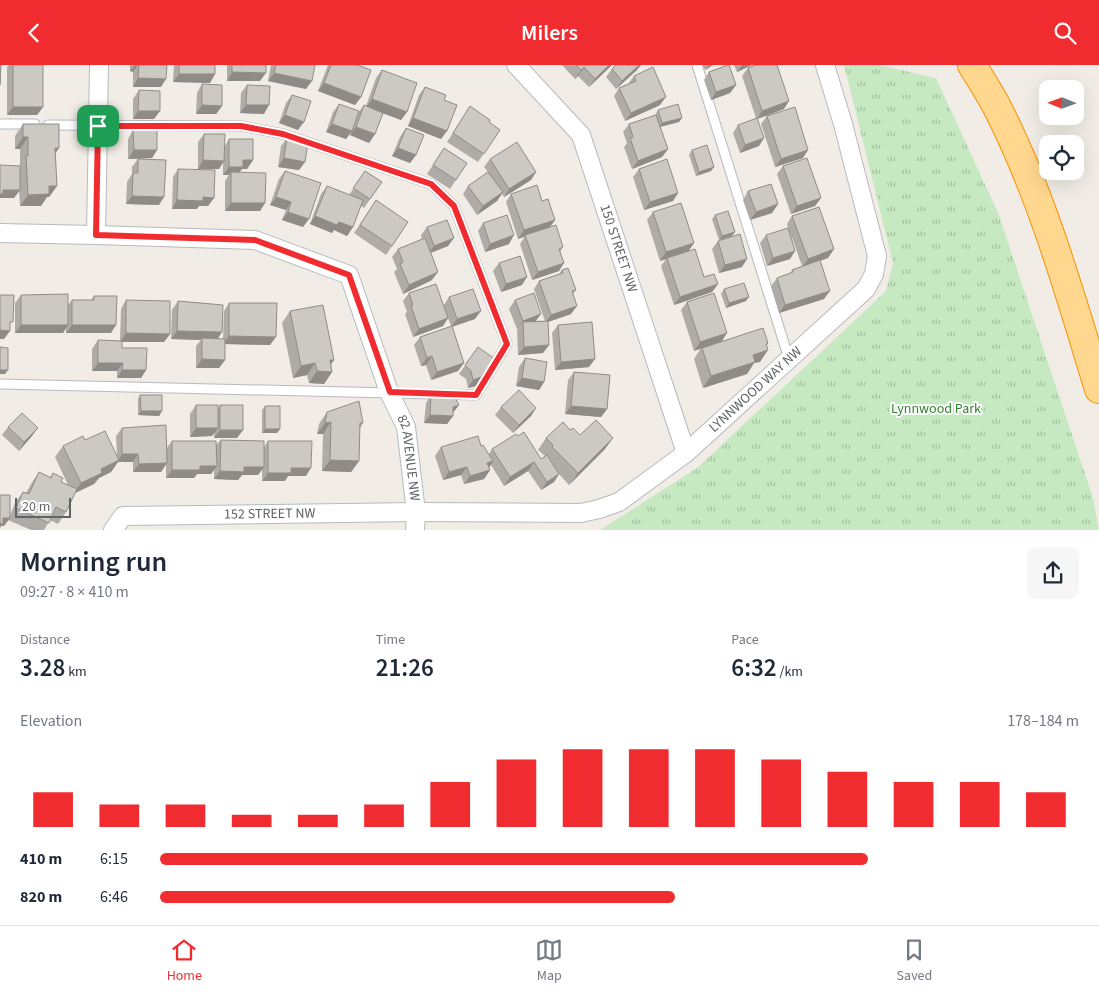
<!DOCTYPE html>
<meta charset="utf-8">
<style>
:root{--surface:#fff;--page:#f6f6f7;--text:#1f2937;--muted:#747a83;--line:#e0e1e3;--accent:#f12c30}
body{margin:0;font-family:"Source Sans 3",sans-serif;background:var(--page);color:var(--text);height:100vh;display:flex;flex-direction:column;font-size:19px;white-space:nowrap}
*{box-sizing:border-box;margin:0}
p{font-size:16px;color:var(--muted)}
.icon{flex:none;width:28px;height:28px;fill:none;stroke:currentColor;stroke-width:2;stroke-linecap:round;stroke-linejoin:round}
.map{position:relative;height:465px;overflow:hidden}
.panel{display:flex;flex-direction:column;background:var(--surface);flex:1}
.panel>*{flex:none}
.needle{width:32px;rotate:271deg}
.fabs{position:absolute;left:1039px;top:15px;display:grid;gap:10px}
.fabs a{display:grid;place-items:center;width:45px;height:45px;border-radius:10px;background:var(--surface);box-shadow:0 5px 20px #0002;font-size:25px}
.scale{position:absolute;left:15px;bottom:12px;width:56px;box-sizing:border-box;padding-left:5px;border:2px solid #5e6367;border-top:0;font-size:14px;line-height:18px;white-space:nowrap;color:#5e6367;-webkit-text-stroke:4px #fff;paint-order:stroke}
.pin{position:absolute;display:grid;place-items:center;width:42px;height:42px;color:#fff;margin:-21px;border-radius:10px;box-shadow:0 2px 8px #0006}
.round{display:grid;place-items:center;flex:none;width:52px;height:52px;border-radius:10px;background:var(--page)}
.headline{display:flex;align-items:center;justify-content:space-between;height:85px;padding:0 20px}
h1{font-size:28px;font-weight:600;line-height:38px}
.figures{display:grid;grid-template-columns:repeat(3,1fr);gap:8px;height:85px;padding:5px 20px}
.figures div{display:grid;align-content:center}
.figures b{font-size:25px;font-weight:600}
.figures small{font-size:14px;font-weight:400}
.figures p{font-size:14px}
.chart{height:140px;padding:10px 20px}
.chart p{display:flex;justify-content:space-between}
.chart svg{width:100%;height:90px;margin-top:5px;stroke:var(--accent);stroke-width:6}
ul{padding:0 20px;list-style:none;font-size:16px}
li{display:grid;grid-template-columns:80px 60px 1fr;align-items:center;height:38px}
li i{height:12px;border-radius:6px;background:var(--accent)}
header{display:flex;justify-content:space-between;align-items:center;height:65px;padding:0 20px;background:var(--accent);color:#fff;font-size:22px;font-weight:600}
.dock{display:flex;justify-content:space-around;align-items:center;height:70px;border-top:1px solid var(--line);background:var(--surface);font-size:14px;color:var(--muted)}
.dock a{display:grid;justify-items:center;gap:2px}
.dock .current{color:var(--accent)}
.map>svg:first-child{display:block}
.park{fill:url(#park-tufts)}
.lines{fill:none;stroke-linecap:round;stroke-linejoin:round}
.service-casing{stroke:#b7babd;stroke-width:11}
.minor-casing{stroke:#b7babd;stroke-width:20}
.motorway-casing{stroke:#f79100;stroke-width:30}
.service{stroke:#fff;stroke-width:9}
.minor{stroke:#fff;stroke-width:18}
.motorway{stroke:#ffd78f;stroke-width:28}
.wall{fill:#afaca7}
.shaded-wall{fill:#8f8c88}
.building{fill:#ccc8c2;stroke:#8f8c88}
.route-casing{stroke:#fff;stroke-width:10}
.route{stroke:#f12c30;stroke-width:6}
.labels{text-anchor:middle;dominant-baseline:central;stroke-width:4;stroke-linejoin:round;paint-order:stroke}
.street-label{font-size:14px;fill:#5e6367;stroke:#fff}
.park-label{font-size:14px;fill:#358330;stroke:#fff}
</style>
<header><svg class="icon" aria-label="back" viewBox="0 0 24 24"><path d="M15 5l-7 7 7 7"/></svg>Milers<svg class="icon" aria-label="search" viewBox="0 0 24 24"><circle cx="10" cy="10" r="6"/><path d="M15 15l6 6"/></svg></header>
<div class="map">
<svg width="1099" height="465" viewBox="0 0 1099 465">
<defs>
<pattern id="park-tufts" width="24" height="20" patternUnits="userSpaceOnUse" patternTransform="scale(1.25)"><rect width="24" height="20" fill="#c6e9c2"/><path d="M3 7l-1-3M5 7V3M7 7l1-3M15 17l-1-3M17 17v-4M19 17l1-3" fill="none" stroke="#a4c0a1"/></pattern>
</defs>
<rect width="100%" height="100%" fill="#f1ede6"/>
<!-- park -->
<path class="park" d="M844,0H879L936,13L999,150L1093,433L1099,465H600L697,403L886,226L893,198Z"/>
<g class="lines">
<!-- service casing -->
<g class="service-casing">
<path id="service" d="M697,0L789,294
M0,59H35
M0,319L476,330L507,279L454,141L431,119L283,69L241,61L48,60"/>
</g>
<!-- minor casing -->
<g class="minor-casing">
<g id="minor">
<path id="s1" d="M516,0L581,70L686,388"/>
<path id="s2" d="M0,168L96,170L255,175L349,210L389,327L406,362L416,447L415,465"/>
<path d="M96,170L99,0"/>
<path id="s3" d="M113,465L123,451L416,447L581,448L599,444L619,437L686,388L866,224L874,209L877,191L843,59L825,0"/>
</g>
</g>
<!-- motorway casing -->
<g class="motorway-casing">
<path id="motorway" d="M972,0C981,15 991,30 999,46C1043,133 1070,230 1099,324"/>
</g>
<!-- service -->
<use href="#service" class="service"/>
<!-- minor -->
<use href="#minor" class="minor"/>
<!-- motorway -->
<use href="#motorway" class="motorway"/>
</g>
<!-- wall -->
<path class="wall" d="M9,0H43V42L37,50H7V2Z
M130,0H167L161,22H133V7L130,6Z
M174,0H215V9L210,18L173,17Z
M227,0H266L260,16H227Z
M271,0H315L306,24L268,16Z
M328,0H357L361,32L355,40L318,26Z
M562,0H612L589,22L578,11L575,14Z
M702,0H713L705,5Z
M734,0H752L737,7Z
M748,3L784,44L757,54L759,81L740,88L733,68L738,60L756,53L742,11Z
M612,4L637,5L616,24L606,12Z
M382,5L407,47L401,55L383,48L375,69L369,78L350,70L351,67L346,74L326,67L333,47L339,39L354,61L358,48L364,40L366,41L376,13Z
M709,7L736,20L730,28L711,35L704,15Z
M634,11L660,40L625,56L614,31L619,23L628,19Z
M202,19L222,41L216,49H196L197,28Z
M247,20L264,49L240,48L241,28Z
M425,22L444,35L441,74L408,61L419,30Z
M139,25L154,54H133V34Z
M292,30L298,65L279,58L286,38Z
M470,41L489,57L500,65L478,97L447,77Z
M658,45L682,53L679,57L660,62L668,84L662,92L632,104L624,82L627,78L623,67L629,59L655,50Z
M767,51L803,93L775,102L761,59Z
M23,59L59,83L55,89L57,121L49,132H47L41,141H20L19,126L14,133L19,101L20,99V84H15V71Z
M406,63L416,90L410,98L392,91L400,72Z
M133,65L157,85L152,93L128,94V74Z
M204,69L225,81L229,74L253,95L247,104H242L239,108L265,138L260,146H225V116L229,110H223V97L219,104H198V77Z
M287,73L305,97L299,105L278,102L281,81Z
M444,83L467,98L450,124L427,109Z
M692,85L711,106L696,111L689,90Z
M138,94L159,140L126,139L127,117L132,109V102Z
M490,94L536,107L531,115L504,132L502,129L497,136L477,150L463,129L468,121L488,107L484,102Z
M783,101L821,133L815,141L791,149L777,109Z
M178,104L214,133L208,141H199L197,144H172L173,112Z
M639,104L678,128L673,136L644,145L633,112Z
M285,106L303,162L282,155L286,145L270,140L279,114Z
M365,106L382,117L364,143L361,141L353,162L347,171L334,165L332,168L310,159L321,129L327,121L349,130Z
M748,126L778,139L772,148L750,155L743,135Z
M511,129L542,136L555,155L550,162L563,182L560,187L559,206L532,215L520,179L525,171L518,174L506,137Z
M376,135L408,157L386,190L354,168Z
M653,147L689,186L704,212L718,219L712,227L674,240L661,201L666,194L660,196L647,155Z
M715,150L732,171L719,175L712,154Z
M792,151L834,184L828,193L820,196L824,234L779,248L771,221L777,213L790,209L792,205L802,201L790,167L795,186L790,194L767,201L760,178L766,170L788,163L787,159Z
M483,158L509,179L485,187L478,166Z
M427,162L448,181L430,188L432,215L403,229L394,207L397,204L392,192L398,184L422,174L421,170Z
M718,176L742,202L719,208L712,184Z
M499,198L522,220L501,227L493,206Z
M562,205L576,225L573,229L571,249L548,257L549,280L543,288L518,290L517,265L518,263L517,264L509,244L515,235L536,256H545L534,224L539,216L559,209Z
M724,224L746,236L726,243L721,229Z
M409,228L444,240L449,232L475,254L452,262L464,298L458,306L431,315L426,300L421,301L414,280L420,272L451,261L448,253L443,261L413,272L405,249L407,247L403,236Z
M21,230L68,240L72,235H91L94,231L111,268H66V263L63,268H15V238Z
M126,235L170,269L164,277H122V283L146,305L141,313H117V306H92V284L98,275L120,276L121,244Z
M178,236L218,274H223L224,246L229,238L270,280L225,279V295L219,303H196V281L201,275L171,274L172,245Z
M687,237L722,276L768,278L760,297L754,298L747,309L703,323L694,294L701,283L694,286L681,245Z
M290,246L334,295L331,299L332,307L324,319L309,318L307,310L293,313L282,258Z
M558,260L589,302L555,305L552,268Z
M478,282L476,321L468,323L466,314L459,309Z
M525,293L544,317L539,325L516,321L519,302Z
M574,307L607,344L601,352L565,349L568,315Z
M140,330L162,346L159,351L138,350V334Z
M431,330L453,351L447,359L424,358L426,338Z
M196,340L218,343L220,340L243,365L237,373H214V368L212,371L190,372V349Z
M265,341L280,364L277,368H262V345Z
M501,342L536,343L531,351L513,368L495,350Z
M327,347L363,358L360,363L359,396L351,407L322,406L323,369H317L319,359Z
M8,362L32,371L19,386L2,370Z
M122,363L166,384L172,376L216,380L221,375L264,382L268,376L306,411H288L285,416H262V404L258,410H242L238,415L214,414V404L211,409H197L194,413H166V399L161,407H133V397H118L111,407L99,413L94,419L75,428L66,447L58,459L50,455L44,465H31L8,455L4,461H1L0,463V430L10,451L15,438L23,427L26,428L31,419L39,407L50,412L53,408L61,417L68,420L55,392L63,381L85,375L117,390L116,371Z
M570,365L605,384L569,420L559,409L554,417L541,425L528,406L504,421L491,400L489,403L490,405L484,414L464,419L461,410L443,415L435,391L441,382L481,381L489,389L492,384L518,371L541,394L545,391L538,385L546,373Z"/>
<!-- shaded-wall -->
<path class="shaded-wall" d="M135,0H138L133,7L130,6Z
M609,0H612L589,22L595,14Z
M639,0H641L637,5L616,24L622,16Z
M709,0H713L705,5Z
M742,0H752L737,7Z
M584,2L578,11L575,14L581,5Z
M232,7L266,8L260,16H227Z
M274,8L312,16L306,24L268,16Z
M179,9H215L210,18L173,17Z
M138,13L166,14L161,22H133Z
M324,18L361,32L355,40L318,26Z
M736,20L730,28L711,35L716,27Z
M666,32L660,40L625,56L631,48Z
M372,34L407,47L401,55L366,42Z
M789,36L784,44L757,54L762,46Z
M202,40L222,41L216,49H196Z
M246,40H269L264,49L240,48Z
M13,42H43L37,50H7Z
M138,46H160L154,54H133Z
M285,50L304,57L298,65L279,58Z
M413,53L447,66L441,74L408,61Z
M682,53L679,57L659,62L662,58Z
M332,59L352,66L346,74L326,67Z
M356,62L375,69L369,78L350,70Z
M23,72H28L20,84H15Z
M764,73L759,81L740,88L745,80Z
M55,83H59L51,94Z
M398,83L416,90L410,98L392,91Z
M668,84L662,92L632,104L638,96Z
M134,85H157L152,93L128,94Z
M808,85L803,93L775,102L781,94Z
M284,93L305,97L299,105L278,102Z
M203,95L224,96L219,104H198Z
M243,95H253L247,104H242L237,110L231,107L229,110H223L229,102Z
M714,102L711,106L696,111L699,107Z
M536,107L531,115L504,132L509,124Z
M49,121H57L49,132H47L41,141H20L28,130Z
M3,125H20L14,133H0V129Z
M503,127L497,136L477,150L483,141Z
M678,128L673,136L644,145L650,137Z
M132,131L164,132L159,140L126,139Z
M203,132L214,133L208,141H199L197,144H172L177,135Z
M276,132L291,137L286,145L270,140Z
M821,133L815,141L791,149L797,141Z
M231,138H265L260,146H225Z
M778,139L772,148L750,155L756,147Z
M288,147L309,154L303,162L282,155Z
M315,151L339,157L353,162L347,171L334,165L332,168L310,159Z
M555,155L549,163L518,174L524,165Z
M735,167L732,171L719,175L722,171Z
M514,170L509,179L485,187L490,179Z
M454,173L448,181L428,189L434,181Z
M694,178L688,187L660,196L666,187Z
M834,184L828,193L802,202L808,194Z
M795,186L790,194L767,201L773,193Z
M747,194L742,202L719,208L725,200Z
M564,198L559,206L532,215L538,207Z
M438,207L432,215L403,229L409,220Z
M527,212L522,220L501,227L506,219Z
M718,219L712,227L674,240L680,232Z
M830,226L824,234L779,248L785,240Z
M749,232L746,236L726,243L729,238Z
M577,241L571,249L545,258L551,250Z
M481,246L475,254L451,262L457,254Z
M541,249L535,257H523L518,263L517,264L523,256Z
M448,253L443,261L413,272L419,264Z
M21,260H68L63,268H15Z
M72,260H116L111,268H66Z
M0,265L10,266L4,274H0Z
M177,266L222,267L217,275L202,273L201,275L171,274Z
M126,268L170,269L164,277H120Z
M727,268L722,276L694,286L700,277Z
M229,271L276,272L270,280L223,279Z
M768,278L761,287L768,285L760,297L754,298L747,309L703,323L711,311L753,290L766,279Z
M549,280L543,288L518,290L524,282Z
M432,291L426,300L421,301L427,293Z
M202,294L225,295L219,303H196Z
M495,294L476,321L468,323L473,315Z
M595,294L589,302L555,305L561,297Z
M330,295H334L326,306L332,307L324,319L309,318L317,306Z
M98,298H123L117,306H92Z
M315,298L307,310L293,313L301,301Z
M464,298L458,306L431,315L437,307Z
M0,305H8L5,309H0Z
M122,305H146L141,313H117Z
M522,313L544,317L539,325L516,321Z
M459,340L453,348V342Z
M571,341L607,344L601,352L565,349Z
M536,343L531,351L513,368L519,360Z
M141,346H162L159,351L138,350Z
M430,350L453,351L447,359L424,358Z
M331,357L323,369H317L325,358Z
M38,363L32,371L19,386L24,377Z
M196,363H218L212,371L190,372Z
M265,364H280L277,368H262Z
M220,365H243L237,373H214Z
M613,373L605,384L569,420L578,408Z
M122,389H138L133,397H118L111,407L99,413L94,419L73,429L81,418L101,404L118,396Z
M330,395L359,396L351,407L322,406Z
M493,396L488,404L487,398Z
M534,397L528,406L504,421L510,412Z
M167,398L161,407H133L139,399Z
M200,401H217L211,409H197L194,413H166L172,405Z
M244,402H264L258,410H242L238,415L214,414L220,406Z
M467,402L461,410L443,415L449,407Z
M291,403H311L306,411H288L285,416H262L268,408Z
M490,405L484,414L464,419L470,411Z
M559,409L554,417L541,425L547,417Z
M3,453H10L4,461H1L0,463V458Z"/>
<!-- building -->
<path class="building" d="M0,0H1L0,20Z
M13,0H43V42H13Z
M139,0H167L166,14L138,13Z
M179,0H215V9H179Z
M232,0H266V8L232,7Z
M276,0H315L312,16L274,8Z
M331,0H357L371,5L361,32L324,18Z
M576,0H609L595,14L584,2L581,5Z
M616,0H639L622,16L612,4Z
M728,0H729L736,20L716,27L709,7Z
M756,0H777L789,36L762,46L748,3Z
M653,2L666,32L631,48L619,23L636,16L634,11Z
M382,5L417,18L407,47L372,34Z
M202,19L222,20V41L202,40Z
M247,20L270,21L269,40H246Z
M425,22L446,30L444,35L457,40L447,66L413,53Z
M139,25L160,26V46H138Z
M292,30L311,36L304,57L285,50Z
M339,39L359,46L352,66L332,59Z
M678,39L682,53L662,58L658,45Z
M364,40L383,48L375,69L356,62Z
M470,41L490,55L489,57L500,65L484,89L453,68Z
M795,42L808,85L781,94L767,51Z
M656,50L668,84L638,96L630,73L633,72L629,59Z
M757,53L764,73L745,80L738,60Z
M23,59H59V83H55L57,121H49V129L28,130L26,91H28V72H23Z
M406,63L424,70L416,90L398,83Z
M133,65H157V85H134Z
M204,69H225L224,96L203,95Z
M287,73L308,77L305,97L284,93Z
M229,74H253V95H243V102H229Z
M517,77L536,107L509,124L490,94Z
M707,80L714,102L699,107L692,85Z
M444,83L467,98L456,115L433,100Z
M807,93L821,133L797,141L783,101Z
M138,94L166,95L164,132L132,131L133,108H138Z
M667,94L678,128L650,137L639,104Z
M0,100L20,101V125H3V129H0Z
M178,104L215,105L214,133L203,132V136L177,135Z
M285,106L321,118L309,154L288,147L291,137L276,132Z
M365,106L382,117L370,134L353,123Z
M231,107L266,108L265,138H231Z
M488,107L503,127L483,141L468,121Z
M771,119L778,139L756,147L748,126Z
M537,120L542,136L548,134L555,155L524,165L511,129Z
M327,121L363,135L353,162L339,157L337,160L315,151Z
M376,135L408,157L392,181L360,160Z
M681,138L694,178L666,187L653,147Z
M819,142L834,184L808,194L792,151Z
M728,146L735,167L722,171L715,150Z
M507,150L514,170L490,179L483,158Z
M447,155L454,173L434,181L427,162Z
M556,160L563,182L559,184L564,198L538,207L525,170Z
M788,163L795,186L773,193L766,170Z
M740,169L747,194L725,200L718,176Z
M425,173L438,207L409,220L400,199L403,197L398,184Z
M695,184L704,212L714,209L718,219L680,232L667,193Z
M520,191L527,212L506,219L499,198Z
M820,195L830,226L785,240L777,213L793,207L792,205Z
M568,203L576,225L572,226L577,241L551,250L539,216L563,208L562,205Z
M744,218L749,232L729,238L724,224Z
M436,219L448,253L419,264L411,241L413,240L409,228Z
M473,224L481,246L457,254L449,232Z
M534,228L541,249L523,256L515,235Z
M714,228L727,268L700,277L687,237Z
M68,229V260H21V230Z
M0,230H14L13,257H10V266L0,265Z
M94,231H117L116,260H72V235H94Z
M126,235L170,236V269L126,268Z
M178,236L223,240L222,267L177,266Z
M229,238H277L276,272L229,271Z
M323,240L334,295H330L332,307L317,306L315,298L301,301L290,246Z
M548,256L549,280L524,282L523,257Z
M592,257L595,294L561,297L558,260Z
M452,261L464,298L437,307L432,291L427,293L420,272Z
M763,263L768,278L766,279L768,285L753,290L755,297L711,311L702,283Z
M202,273L225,274V295L202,294Z
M98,275L122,276V283H147L146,305H122L123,298H98Z
M0,282L8,283V305H0Z
M478,282L495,294L481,312L473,315L471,306L465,300Z
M525,293L547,297L544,317L522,313Z
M574,307L610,310L607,344L571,341Z
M519,325L536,343L519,360L501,342Z
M140,330H162V346H141Z
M431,330L454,331L459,340L453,342V351L430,350Z
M359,336L363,358H360L359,396L330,395L331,357L325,358L327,347Z
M196,340H218V363H196Z
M220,340H243V365H220Z
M265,341H280V364H265Z
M22,348L38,363L24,377L8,362Z
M596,355L613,373L578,408L552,382L553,380L546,373L563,357L570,365L573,363L580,370Z
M166,360L167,398L139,399L138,389H122V363Z
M105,366L119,395L101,404L102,408L81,418L63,381L83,371L85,375Z
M524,367L541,394L547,390L559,409L547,417L534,397L510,412L492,384L516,369L518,371Z
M478,371L481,381L483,380L493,396L487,398L490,405L470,411L467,402L449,407L441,382Z
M221,375L264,376V402H244V407L220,406Z
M172,376H216L217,401H200V405H172Z
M268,376H312L311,403H291V408H268Z
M39,407L51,413L53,408L63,413L61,417L77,424L66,447L56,442L49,458L16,443L23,427L29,429Z
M0,430H10V453H3V459L0,458Z"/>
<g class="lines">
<!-- route casing -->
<g class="route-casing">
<path id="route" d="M98,61H241L283,69L431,119L454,141L507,279L476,330L390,327L349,210L255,175L96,170Z"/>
</g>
<!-- route -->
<use href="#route" class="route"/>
</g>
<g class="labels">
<!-- street labels -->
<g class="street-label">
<text stroke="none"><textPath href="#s1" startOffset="215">150 STREET NW</textPath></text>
<text stroke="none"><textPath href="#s3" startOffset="692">LYNNWOOD WAY NW</textPath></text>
<text stroke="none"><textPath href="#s2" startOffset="549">82 AVENUE NW</textPath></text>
<text stroke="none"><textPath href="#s3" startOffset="164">152 STREET NW</textPath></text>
</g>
<!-- park labels -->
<g class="park-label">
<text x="936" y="344">Lynnwood Park</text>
</g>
</g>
</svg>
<div class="fabs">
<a><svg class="needle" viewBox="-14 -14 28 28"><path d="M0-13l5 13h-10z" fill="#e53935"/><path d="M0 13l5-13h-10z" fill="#747a83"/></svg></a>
<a><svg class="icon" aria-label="locate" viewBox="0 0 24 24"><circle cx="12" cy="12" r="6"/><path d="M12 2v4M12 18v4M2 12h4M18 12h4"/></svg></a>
</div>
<div class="scale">20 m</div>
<div class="pin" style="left:98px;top:61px;background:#1e9e55"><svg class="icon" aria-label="arrive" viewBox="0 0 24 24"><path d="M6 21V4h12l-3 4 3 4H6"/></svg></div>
</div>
<section class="panel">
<div class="headline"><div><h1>Morning run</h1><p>09:27 · 8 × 410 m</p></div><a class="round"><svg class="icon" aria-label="share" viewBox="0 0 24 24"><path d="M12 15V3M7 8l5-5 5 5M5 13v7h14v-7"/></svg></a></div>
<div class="figures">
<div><p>Distance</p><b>3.28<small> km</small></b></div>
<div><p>Time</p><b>21:26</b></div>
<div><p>Pace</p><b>6:32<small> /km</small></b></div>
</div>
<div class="chart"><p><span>Elevation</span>178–184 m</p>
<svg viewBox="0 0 160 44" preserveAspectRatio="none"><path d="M5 44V27M15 44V33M25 44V33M35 44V38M45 44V38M55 44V33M65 44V22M75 44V11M85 44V6M95 44V6M105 44V6M115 44V11M125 44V17M135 44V22M145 44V22M155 44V27"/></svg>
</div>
<ul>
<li><b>410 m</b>6:15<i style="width:77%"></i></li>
<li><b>820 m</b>6:46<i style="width:56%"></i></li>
</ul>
</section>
<nav class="dock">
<a class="current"><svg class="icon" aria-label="home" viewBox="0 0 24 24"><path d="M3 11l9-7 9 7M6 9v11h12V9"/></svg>Home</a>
<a><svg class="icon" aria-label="map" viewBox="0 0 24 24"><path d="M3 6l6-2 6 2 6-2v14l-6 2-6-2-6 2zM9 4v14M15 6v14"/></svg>Map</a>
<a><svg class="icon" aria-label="saved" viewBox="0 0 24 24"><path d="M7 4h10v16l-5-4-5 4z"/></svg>Saved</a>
</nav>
